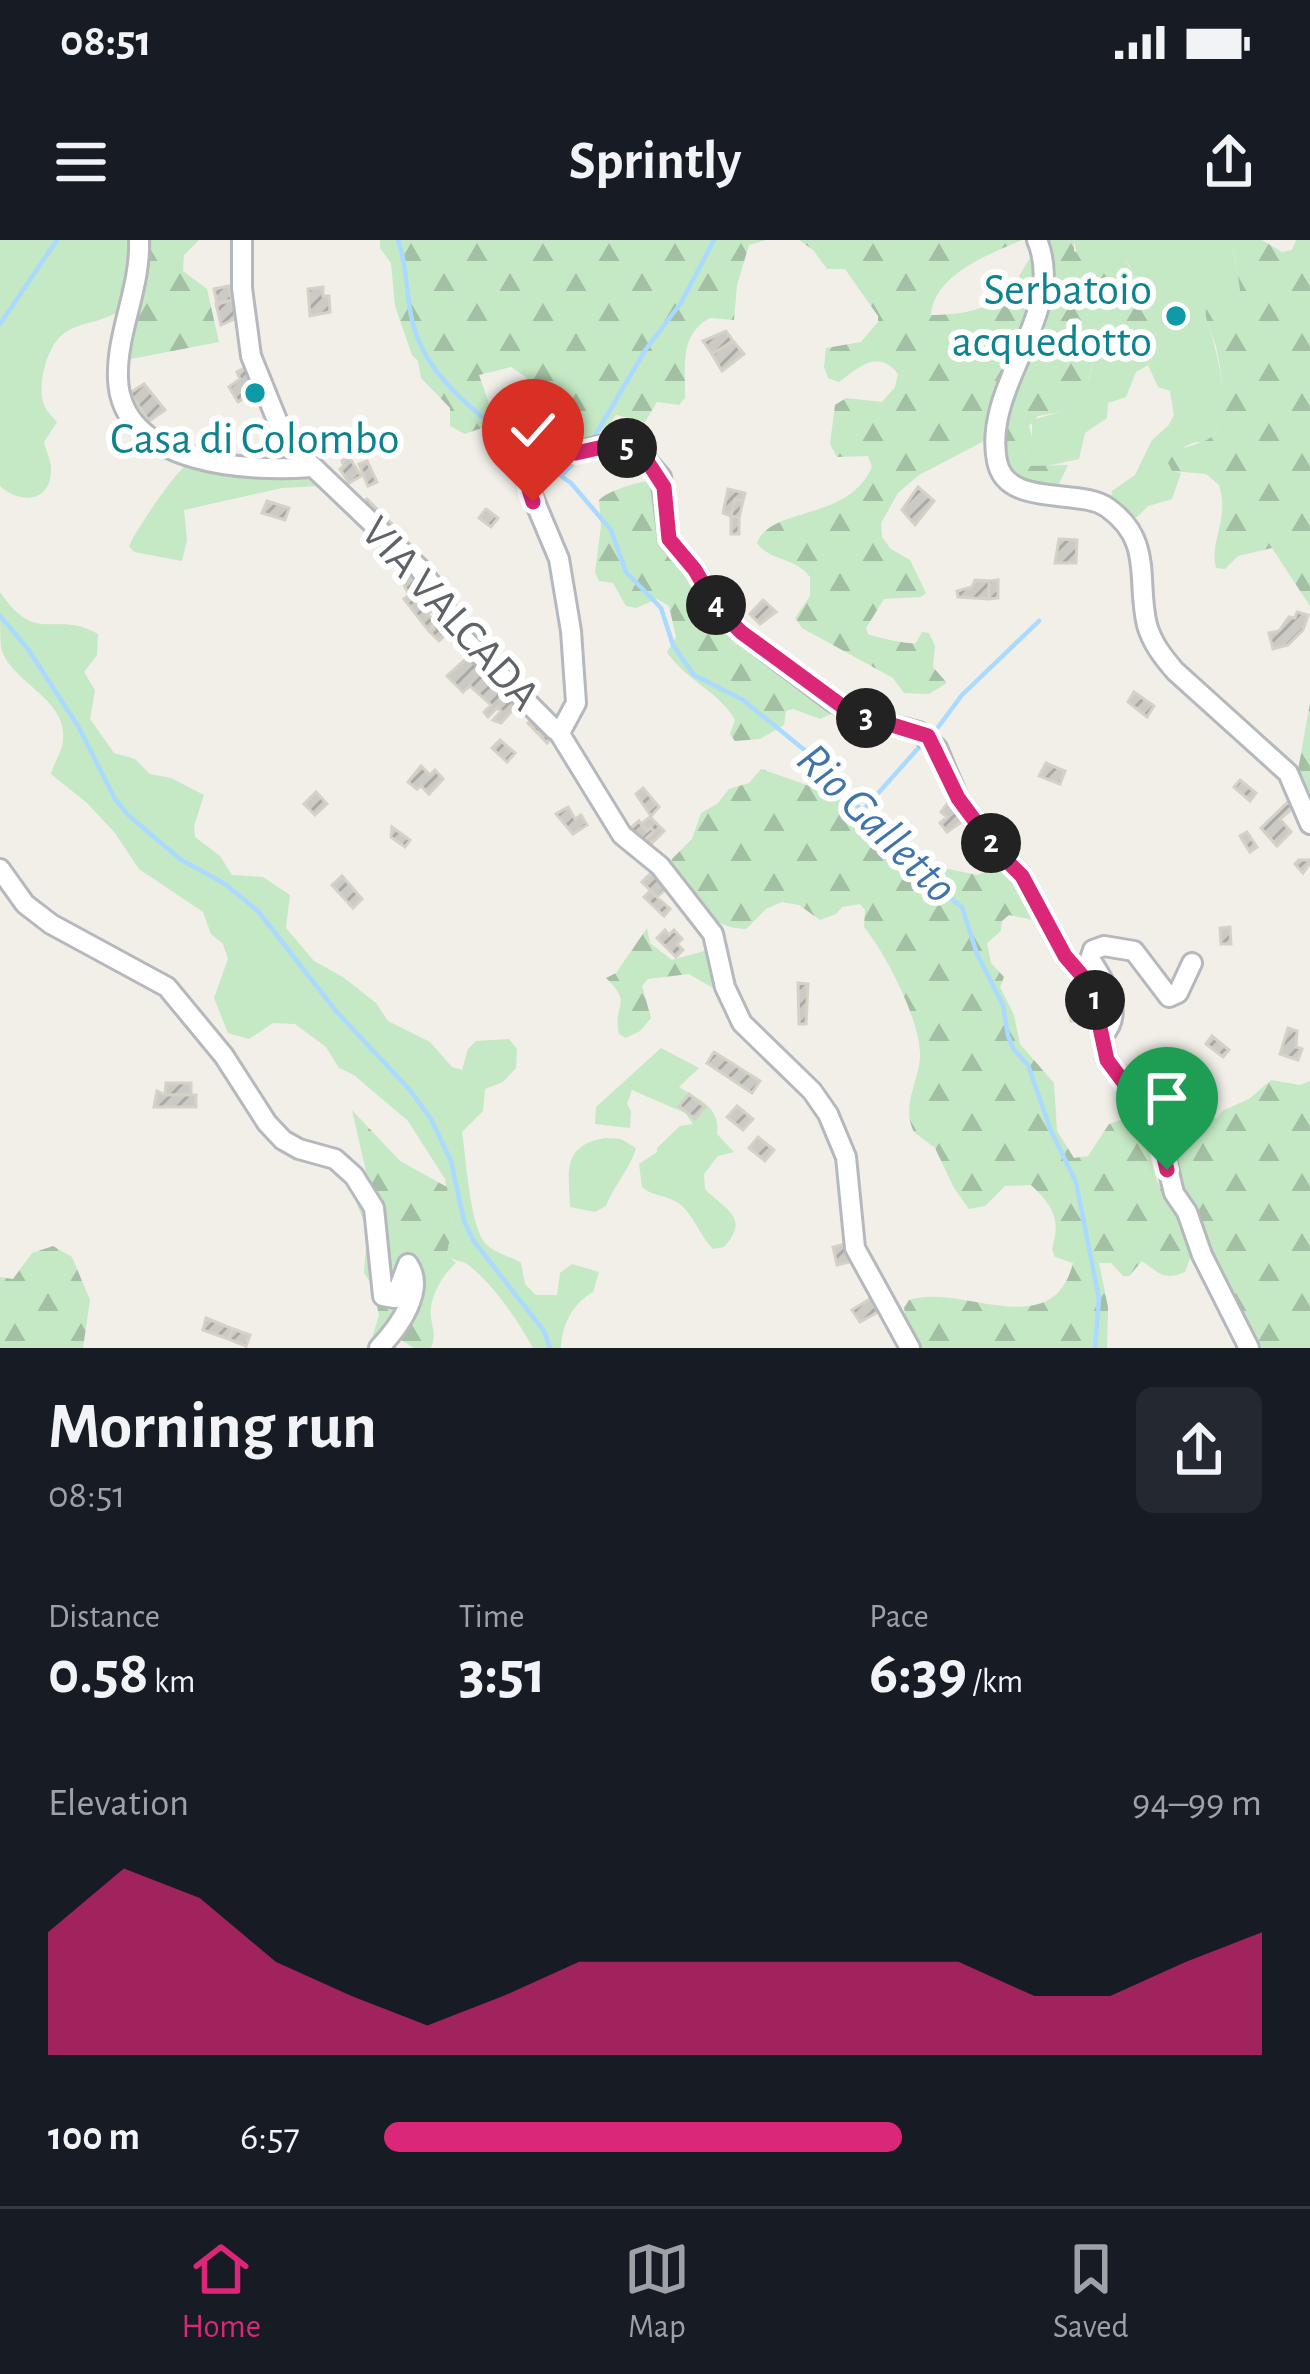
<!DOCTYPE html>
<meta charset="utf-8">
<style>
:root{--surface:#171b24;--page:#242831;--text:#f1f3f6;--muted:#9ea1a6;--line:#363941;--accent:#db2777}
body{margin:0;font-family:"Alegreya Sans",sans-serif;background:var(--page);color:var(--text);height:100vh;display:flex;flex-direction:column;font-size:45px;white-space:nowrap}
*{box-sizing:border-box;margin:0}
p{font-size:39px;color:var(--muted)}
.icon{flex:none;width:66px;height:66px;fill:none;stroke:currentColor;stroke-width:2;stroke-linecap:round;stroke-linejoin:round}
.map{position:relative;height:1108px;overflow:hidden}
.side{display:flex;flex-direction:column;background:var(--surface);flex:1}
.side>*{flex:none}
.pin{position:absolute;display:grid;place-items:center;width:102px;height:102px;color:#fff;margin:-123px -51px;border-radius:50% 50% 50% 0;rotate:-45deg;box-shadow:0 0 12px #0007}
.pin .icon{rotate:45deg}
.km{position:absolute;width:60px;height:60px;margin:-30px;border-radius:50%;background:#222;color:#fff;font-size:33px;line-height:60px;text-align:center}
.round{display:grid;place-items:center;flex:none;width:126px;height:126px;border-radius:18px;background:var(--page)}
.overview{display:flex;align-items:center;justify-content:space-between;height:204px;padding:0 48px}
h1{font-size:66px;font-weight:600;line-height:90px}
.metrics{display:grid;grid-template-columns:repeat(3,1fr);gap:18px;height:204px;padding:12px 48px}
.metrics div{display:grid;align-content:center}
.metrics b{font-size:60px;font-weight:600}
.metrics small{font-size:33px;font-weight:400}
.metrics p{font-size:33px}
.chart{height:336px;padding:24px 48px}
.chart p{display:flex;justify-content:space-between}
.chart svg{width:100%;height:216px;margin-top:12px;fill:var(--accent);opacity:.7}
ul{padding:0 48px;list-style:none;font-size:39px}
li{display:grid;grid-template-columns:192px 144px 1fr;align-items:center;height:90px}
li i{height:30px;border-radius:15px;background:var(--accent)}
.status{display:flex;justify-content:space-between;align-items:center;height:84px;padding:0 60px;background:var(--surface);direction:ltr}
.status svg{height:33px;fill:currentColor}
header{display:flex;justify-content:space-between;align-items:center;height:156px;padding:0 48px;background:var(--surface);font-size:54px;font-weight:600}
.tab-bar{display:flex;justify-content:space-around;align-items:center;height:168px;border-top:3px solid var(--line);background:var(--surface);font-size:33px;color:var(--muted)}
.tab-bar a{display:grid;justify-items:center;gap:6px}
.tab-bar .active{color:var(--accent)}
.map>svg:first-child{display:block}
.grass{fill:#c5e8c5}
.forest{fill:url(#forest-firs)}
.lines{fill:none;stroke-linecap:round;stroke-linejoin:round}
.stream{stroke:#aadaff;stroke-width:4.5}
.building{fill:url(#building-hatch);stroke:#d6d1c6;stroke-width:3}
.minor-casing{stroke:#b5b8bc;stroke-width:24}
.minor{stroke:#fff;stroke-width:18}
.route-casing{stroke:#fff;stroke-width:24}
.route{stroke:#db2777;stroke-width:15}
.culture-dot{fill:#0f9aa8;stroke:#fff;stroke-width:4.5}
.labels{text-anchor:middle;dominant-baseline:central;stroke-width:12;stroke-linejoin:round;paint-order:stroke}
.culture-label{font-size:45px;fill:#0d838f;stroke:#fff;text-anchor:end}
.street-label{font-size:45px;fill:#5f6368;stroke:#fff}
.water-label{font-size:48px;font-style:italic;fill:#4174aa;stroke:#fff}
</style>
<div class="status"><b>08:51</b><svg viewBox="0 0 49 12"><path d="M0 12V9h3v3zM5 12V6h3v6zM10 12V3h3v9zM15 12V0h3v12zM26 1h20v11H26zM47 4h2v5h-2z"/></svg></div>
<header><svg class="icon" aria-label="menu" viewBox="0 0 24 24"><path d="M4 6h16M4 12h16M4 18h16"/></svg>Sprintly<svg class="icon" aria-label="share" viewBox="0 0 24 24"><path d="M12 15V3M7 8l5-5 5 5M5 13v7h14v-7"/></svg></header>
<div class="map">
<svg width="1310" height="1108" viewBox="0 0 1310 1108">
<defs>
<pattern id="forest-firs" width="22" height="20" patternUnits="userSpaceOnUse" patternTransform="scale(3)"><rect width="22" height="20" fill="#c5e8c5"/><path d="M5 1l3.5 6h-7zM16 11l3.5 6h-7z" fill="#a3c0a4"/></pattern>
<pattern id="building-hatch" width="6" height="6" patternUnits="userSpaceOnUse" patternTransform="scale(3)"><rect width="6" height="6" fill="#cccac5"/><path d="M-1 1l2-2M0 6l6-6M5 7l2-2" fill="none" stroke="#a9a8a4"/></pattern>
</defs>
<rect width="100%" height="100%" fill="#f1efe8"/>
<!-- grass -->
<path class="grass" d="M0,0H132L123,68C106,83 78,81 62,95C46,108 36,149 45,167C48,173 53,177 57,182L44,202C46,212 52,221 51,231C50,263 20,264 0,246Z
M1074,0H1238L1233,7L1240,50L1235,67L1205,78C1216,102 1237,181 1209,199C1200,205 1200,200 1190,204C1182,207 1175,217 1168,223L1172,231L1181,233L1172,259L1148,266L1137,277H1130L1111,257L1112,251L1135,235L1152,200L1168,186L1174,175L1170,151L1158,147L1148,125L1136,132L1126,157L1108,163L1107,178L1085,193L1079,219L1037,228L1030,226L1024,215L1032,197V180L1060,172L1069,156L1089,139L1095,115L1125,92L1150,81C1141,45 1135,17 1098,3L1084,16H1077Z
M186,226L242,235L302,236L321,246L282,248L184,270L187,300L182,321L134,312L129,306C135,292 174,233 186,226Z
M0,352C37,407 54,369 98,394L97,415L84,432L95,450L90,479L114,513L135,519L150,534L171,538L204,555L194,586L195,597L220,616L232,635L263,637L290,655L286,688L314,721L343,737L376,763L388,781L430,802L452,827L462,830L468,809L476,801L509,799L517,809L516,828L503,842L485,849L483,871L462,892C466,917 470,990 487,1005C497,1014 510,1016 521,1023L525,1044L536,1055H557L560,1033L572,1024L599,1032L593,1052C572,1064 562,1085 561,1108H533C517,1080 497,1049 472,1028C463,1019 457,1023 447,1015L452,985L445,939L408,881L354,835L339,828L326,807L295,784L273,783L249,799L228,793L214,758L228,719L223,704L211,694L203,672L139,629L115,593L87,563L51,534C54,522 63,511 63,499C67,458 11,443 1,408C0,392 0,369 0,352Z
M661,808L699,828L679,847C698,859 721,867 717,894L734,912L718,916L704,934L705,949C725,970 751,977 724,1007L713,1009C700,996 694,976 681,965C669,955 653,957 642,947L639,924L657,912V908L680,886L693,884L685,873L632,850L627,864L631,871L630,888L595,884L596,867Z
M605,898L621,899L636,908C630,929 614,945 606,966L595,972L570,967C569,932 561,906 605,898Z"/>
<!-- forest -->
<path class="forest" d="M143,0H199L184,15L183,31L207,49L219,102L126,120Z
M380,0H766L749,5L737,45L734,80L710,78C678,95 686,129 685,158L679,165L657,162L645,182L616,175C605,194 580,208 558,198L526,137L511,127L479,135L492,172L482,188L465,194L450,186V168L421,138L418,121L412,115L395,66L391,23L380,8Z
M799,0H1022C990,14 934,34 931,75C957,75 989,71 1009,51C1018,41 1023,27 1031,17L1037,21L1034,53L992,156L986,200L919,235L898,253L881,283L882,297L891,309L910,320L926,353L921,357L884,359L866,388L868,394C874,397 911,405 916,403L922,392L929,393L935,406L933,427L947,443L929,454L904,453L893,438L802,388L795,378L810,356V337C796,317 769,321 757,303C771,266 848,282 872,227L868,216L837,217L830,204L835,165L846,158L882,162L895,147L898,134C877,108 859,128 839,142L828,138L824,127L826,108L861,102L878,82V76L845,29H827L813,10Z
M1045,0H1074V11L1083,16L1098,3C1115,4 1123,18 1132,30L1150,32L1159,39V57L1150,81L1125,92L1095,115L1087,145L1069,156L1060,172L1038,176L1029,186L1032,197L1024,215L1030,226L1068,225L1057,248L1014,240L1004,225L1002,196Z
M1238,0H1262L1282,12L1292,10L1296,0H1310V366L1272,308L1238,316L1225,329L1216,328C1209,301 1230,280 1219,245L1206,234L1172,231L1168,223C1179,199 1213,210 1219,185C1225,160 1222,132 1216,107C1213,93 1204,84 1206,70L1215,66L1234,67L1240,50L1233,6Z
M652,240L663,299L719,382L748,409L838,471L820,479L793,469L786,471L784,485L760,499L735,501L730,494L735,480C718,450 686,441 667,412L676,397L669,366L657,359L636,368L626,366L613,343L599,341L595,332L601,287L599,260C611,249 637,243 652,240Z
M1310,463V567L1298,530Z
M761,529L838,556L861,575L881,600L901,636L923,640L938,627L978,635L995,626C1009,633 1018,650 1033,661L1034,680L1009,675L1002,681L1001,691L987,703L991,723L1004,737L1000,747L1014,775L1020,804L1054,843L1057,891L1074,918L1088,916L1109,884L1123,879L1136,884L1144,894L1157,941L1176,972L1192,1013L1185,1032C1164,1041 1159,1033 1142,1021L1129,1036H1123L1111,1023H1099L1108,1067L1107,1108H921L907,1086L904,1068L909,1060C961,1042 1052,1106 1073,1023L1055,1017L1052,1009C1061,979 1053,966 1031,945L1005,946L985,966L969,969L954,948L935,908L914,892C901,867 918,843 920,818C922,783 886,714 864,687L865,670L860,664L842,667L836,674L820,680L799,665L782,662L766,669L746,689C708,689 692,655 670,628L672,619L692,599L701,573L717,564L729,549L749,543Z
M647,688L650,703L672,720L708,710L720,752L689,734L648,739L642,746L651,778L640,791L626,798L619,794C612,764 634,765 606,738L616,733Z
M1271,840L1300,845L1310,841V1108H1256L1195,972L1177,946L1169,904L1173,893L1188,879L1217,878L1222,871L1249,859Z
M352,870L400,921L447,947L452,986L447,1014L456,1023C442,1035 428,1059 431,1078C433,1091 436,1095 431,1108H414L396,1097L371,1101L379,1075L372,1045L364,1033L367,990L356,962L366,940L365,927Z
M53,1006L72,1017L90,1060L83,1108H0V1037L13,1039L32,1013Z"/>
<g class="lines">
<!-- stream -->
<path class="stream" d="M398,0C407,25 406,50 411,75C422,137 479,173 524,211
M0,84L57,0
M593,199L646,109L681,63L714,0
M538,220L571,243L611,290L626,332L661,368L673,405L694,435L743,460L829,530L844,556L883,586L911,629L962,667L977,714L1003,765L1008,796L1014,810L1028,825L1051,891L1076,942L1099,1059L1095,1108
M562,235L578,218
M0,376L28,409L78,486L115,559L128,575L180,619L225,644L258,671L336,771L410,850L431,879L451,921L464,981L473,1000L544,1091L550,1108
M933,494L962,455L1039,381
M865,568L921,505"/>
</g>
<!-- building -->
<path class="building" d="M229,46L232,60L217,63L214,49Z
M323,47V56H329L330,72L310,76L308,49Z
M235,60L239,77L221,85L216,64Z
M1163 76a13 13 0 1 1 26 0a13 13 0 1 1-26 0Z
M726,91L733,101L712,114L703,101Z
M733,101L744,114L722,131L712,114Z
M249,126L260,149L238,162L229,147L240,139L237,132Z
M144,144L165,170L149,181L130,153Z
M349,217L361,236L349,243L340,229L344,226L342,221Z
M367,221L377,242L368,246L359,224Z
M918,247L934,261L915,285L902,270Z
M728,249L745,253L743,261L735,259L731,276L723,273Z
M367,259L407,299L401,305L360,265Z
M735,259L743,261L739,278L731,276Z
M267,261L289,268L285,280L262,273Z
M486,269L498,278L491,287L479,278Z
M731,276L739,278V294H731Z
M1059,299L1077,300L1076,323H1055Z
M408,330L445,374L441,376L433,369L427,375L409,355L400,337Z
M975,340L989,341V359L958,357L957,351L972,347Z
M998,340V358L989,359V341Z
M409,355L435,382L429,391L404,359Z
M763,360L776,372L760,384L750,374Z
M1297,372L1308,375L1303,390L1288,405L1273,409L1269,393L1279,391L1289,377L1295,378Z
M441,377L452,388L439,401L429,391Z
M471,414L521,461L501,483L493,480L501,471L497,468L488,477L484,472L491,465L470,446L463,452L447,436Z
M1134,452L1154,466L1147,477L1128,462Z
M534,477L553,497L547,503L528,483Z
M500,500L515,513L507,522L492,508Z
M1046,523L1065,531L1060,544L1039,536Z
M421,526L430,535L435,530L443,539L429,554L421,546L417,549L408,542Z
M1240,540L1256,553L1250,561L1234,547Z
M643,548L659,567L651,576L636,554Z
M316,552L327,564L315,575L304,564Z
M1288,562L1293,568L1280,579L1291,592L1277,606L1261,588Z
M947,564L963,581L947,592L940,583L947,577L941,572Z
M568,567L575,579L581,575L587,585L573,594L556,574Z
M650,577L664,591L644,611L639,605L654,591L651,588L647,591L641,584Z
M639,581L647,591L651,588L654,591L639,605L627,591Z
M392,587L410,600L405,607L391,597Z
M1247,592L1257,607L1250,612L1240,596Z
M1299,620H1309L1310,623L1303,633L1295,624Z
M651,633L667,648L657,657L642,642Z
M342,636L362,659L353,668L332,645Z
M650,651L670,669L664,676L644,657Z
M1230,687L1231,704H1221L1220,688Z
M665,690L669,695L674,690L682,699L677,704L683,710L676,717L657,698Z
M798,743L808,744L806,784H799Z
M1086,755L1088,779L1071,781L1068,758Z
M1288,788L1297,791L1296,807L1302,809L1298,820L1280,814Z
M1212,796L1229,810L1223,817L1206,804Z
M714,812L760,841L752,853L707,823Z
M166,843H191V854L165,855Z
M157,851L165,855H196V867H154Z
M689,854L705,867L695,879L679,866Z
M737,866L753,879L743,890L727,877Z
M758,897L774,910L765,921L749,908Z
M850,1003L854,1021L837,1025L833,1007Z
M870,1059L878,1072L860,1082L852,1070Z
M206,1078L233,1089L228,1099L203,1090Z
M233,1089L250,1095L246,1106L228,1099Z"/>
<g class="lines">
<!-- minor casing -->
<g class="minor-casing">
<path id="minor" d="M139,0C141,48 116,93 118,139C121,225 249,232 311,227
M242,0V48L251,116L285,200L419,328L440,356L459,394L555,490L562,489L576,463L571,391L559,319L527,243L528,219L541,207L573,213L603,205L626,208L647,221L661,237L669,300L695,330L717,367L741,392L832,461L862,477L919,492L937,508L958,558L998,612L1022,636L1065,716L1091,746L1107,820L1158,887L1174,953L1187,972L1202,1015L1249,1108
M1037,0C1068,74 982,144 997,221C1006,269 1080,247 1108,268C1154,301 1136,341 1147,385C1152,403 1163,417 1175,431L1288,533L1310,584
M558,491L622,595L660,626L713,694L725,747L742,783L812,851L828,874L846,917L855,1008L910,1108
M0,629L25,664L51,684L167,747L224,816L267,883L283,900L299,909L335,919L354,936L374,968L383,1056L395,1058L408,1024C426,1050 399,1087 379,1108
M1102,796C1126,773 1104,741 1090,719L1093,710L1104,706L1134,711L1169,757L1178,753L1192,723"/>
</g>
<!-- minor -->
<use href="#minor" class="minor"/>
</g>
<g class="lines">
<!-- route casing -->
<g class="route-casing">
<path id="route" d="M533,262C526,242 518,219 541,207L576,213L612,205L626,208L647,221L664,247L669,299L695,330L717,368L741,392L850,472L928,496L958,558L998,612L1022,636L1065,716L1091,746L1107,820L1157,887L1167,930"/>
</g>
<!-- route -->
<use href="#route" class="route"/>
</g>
<!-- markers -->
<g class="culture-dot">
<circle cx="1176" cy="76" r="12"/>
<circle cx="255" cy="153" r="12"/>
</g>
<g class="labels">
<!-- culture labels -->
<g class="culture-label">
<text x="1152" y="50">Serbatoio<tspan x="1152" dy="52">acquedotto</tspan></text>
<text x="255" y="199" text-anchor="middle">Casa di Colombo</text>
</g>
<!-- street labels -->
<g class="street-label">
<text transform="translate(450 374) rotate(48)">VIA VALCADA</text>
</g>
<!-- water labels -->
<g class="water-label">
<text transform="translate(876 584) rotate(45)">Rio Galletto</text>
</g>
</g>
</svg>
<div class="pin" style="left:1167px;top:930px;background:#1e9e55"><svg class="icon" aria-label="arrive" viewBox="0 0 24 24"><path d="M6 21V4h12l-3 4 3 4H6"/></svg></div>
<div class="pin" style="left:533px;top:262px;background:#d93025"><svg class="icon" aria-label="check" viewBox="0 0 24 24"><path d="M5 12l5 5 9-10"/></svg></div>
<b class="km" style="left:1095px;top:760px">1</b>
<b class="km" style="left:991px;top:603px">2</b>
<b class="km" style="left:866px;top:478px">3</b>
<b class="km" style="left:716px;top:365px">4</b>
<b class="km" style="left:627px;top:208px">5</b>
</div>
<section class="side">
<div class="overview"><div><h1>Morning run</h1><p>08:51</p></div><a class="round"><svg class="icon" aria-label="share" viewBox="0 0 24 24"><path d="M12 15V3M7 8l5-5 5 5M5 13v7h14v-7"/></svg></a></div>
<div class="metrics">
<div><p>Distance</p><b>0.58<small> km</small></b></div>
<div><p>Time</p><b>3:51</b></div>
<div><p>Pace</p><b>6:39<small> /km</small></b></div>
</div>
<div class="chart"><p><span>Elevation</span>94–99 m</p>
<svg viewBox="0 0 160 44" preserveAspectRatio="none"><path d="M0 44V19L10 6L20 12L30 25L40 32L50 38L60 32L70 25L80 25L90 25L100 25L110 25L120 25L130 32L140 32L150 25L160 19V44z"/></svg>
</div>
<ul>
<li><b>100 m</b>6:57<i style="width:59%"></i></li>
</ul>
</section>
<nav class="tab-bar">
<a class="active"><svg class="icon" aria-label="home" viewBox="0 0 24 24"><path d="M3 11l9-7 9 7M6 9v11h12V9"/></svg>Home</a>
<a><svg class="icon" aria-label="map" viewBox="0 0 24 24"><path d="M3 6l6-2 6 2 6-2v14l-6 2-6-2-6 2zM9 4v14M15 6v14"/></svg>Map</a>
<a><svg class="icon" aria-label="saved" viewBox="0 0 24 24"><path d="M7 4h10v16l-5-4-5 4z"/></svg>Saved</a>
</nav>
